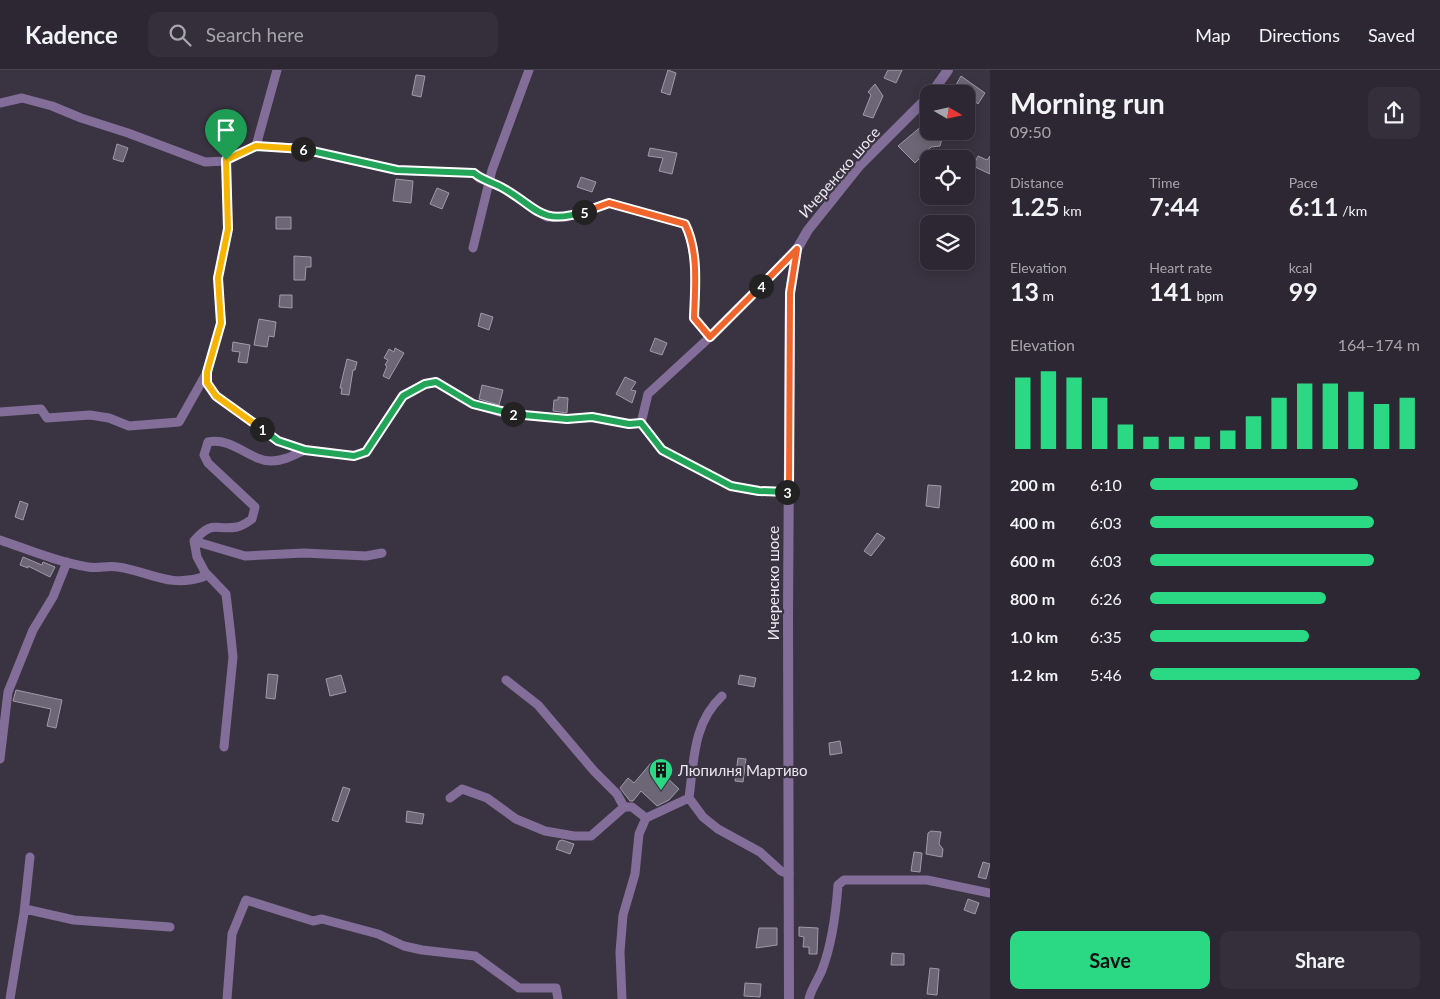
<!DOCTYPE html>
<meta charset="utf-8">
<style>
:root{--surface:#2c2732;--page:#342f3a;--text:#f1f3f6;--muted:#a6a5ac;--line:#48444d;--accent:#2bd884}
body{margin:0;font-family:Lato,sans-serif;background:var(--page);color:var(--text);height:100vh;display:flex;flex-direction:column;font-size:19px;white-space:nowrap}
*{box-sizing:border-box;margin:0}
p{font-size:16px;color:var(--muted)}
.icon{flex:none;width:28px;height:28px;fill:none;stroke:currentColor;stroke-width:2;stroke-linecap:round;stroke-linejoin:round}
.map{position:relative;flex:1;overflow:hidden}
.sheet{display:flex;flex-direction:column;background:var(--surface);width:450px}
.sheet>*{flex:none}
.needle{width:32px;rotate:99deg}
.tools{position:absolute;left:920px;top:15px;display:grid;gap:10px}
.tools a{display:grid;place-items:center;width:55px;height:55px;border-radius:10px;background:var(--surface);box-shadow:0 2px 12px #0003,0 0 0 1px var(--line);font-size:25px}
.pin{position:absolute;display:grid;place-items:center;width:42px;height:42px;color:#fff;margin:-51px -21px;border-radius:50% 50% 50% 0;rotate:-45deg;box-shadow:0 0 5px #0007}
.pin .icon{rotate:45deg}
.km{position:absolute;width:25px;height:25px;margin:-12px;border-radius:50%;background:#222;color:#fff;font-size:14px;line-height:25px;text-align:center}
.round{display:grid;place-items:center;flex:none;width:52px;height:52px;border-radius:10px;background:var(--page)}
.head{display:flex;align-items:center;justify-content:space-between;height:85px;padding:0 20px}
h1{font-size:28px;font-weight:700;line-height:38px}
.metrics{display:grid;grid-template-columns:repeat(3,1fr);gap:8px;height:85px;padding:5px 20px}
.metrics div{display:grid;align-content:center}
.metrics b{font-size:25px;font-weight:700}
.metrics small{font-size:14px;font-weight:400}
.metrics p{font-size:14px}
.chart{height:140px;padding:10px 20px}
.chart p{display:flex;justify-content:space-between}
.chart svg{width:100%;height:90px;margin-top:5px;stroke:var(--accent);stroke-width:6}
.button{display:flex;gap:10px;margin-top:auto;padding:10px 20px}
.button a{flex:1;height:58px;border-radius:10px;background:var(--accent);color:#111;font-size:20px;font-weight:700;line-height:58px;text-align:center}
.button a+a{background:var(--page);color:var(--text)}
ul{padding:0 20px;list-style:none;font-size:16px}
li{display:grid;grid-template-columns:80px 60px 1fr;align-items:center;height:38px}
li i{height:12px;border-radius:6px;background:var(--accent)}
header{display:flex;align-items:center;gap:30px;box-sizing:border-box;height:70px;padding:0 25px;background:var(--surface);border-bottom:1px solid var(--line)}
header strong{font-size:24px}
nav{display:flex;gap:28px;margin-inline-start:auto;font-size:18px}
.search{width:350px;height:45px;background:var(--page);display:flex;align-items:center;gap:12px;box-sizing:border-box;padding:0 18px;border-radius:10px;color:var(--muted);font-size:19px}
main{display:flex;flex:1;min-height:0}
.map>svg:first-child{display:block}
.building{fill:#6d6676;stroke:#a099a9}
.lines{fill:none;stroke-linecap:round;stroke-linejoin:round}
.minor{stroke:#826e99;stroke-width:9}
.tertiary{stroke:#826e99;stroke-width:10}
.split-1-casing{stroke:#fff;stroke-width:10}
.split-2-casing{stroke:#fff;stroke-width:10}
.split-3-casing{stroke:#fff;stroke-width:10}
.split-4-casing{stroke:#fff;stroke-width:10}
.split-5-casing{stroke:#fff;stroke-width:10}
.split-6-casing{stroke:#fff;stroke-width:10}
.split-7-casing{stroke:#fff;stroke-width:10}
.split-1{stroke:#f5b400;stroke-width:6}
.split-2{stroke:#22a559;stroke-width:6}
.split-3{stroke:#22a559;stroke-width:6}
.split-4{stroke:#f0652b;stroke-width:6}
.split-5{stroke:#f0652b;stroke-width:6}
.split-6{stroke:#22a559;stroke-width:6}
.split-7{stroke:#f5b400;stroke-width:6}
.labels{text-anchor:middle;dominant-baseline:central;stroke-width:4.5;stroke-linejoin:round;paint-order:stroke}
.street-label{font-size:15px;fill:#ebe7f0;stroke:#3a3442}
.poi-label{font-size:15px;fill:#ebe7f0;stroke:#3a3442;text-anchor:start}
</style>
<header>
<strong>Kadence</strong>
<div class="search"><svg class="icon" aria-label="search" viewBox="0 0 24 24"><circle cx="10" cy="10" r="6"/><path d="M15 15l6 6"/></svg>Search here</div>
<nav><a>Map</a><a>Directions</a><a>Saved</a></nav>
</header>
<main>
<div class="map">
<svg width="990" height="929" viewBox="0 0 990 929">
<rect width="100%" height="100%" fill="#3a3442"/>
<!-- building -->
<path class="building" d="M668,0L676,3L670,25L661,22Z
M888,0H902L896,13L884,8Z
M416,5L425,6L421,27L412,25Z
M961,6L985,23L978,34L966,24H951Z
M875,14L883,26L873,48L863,45L871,25L868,22Z
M929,50V61H944L940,76L931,77L915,93L898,76Z
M117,74L128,78L123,92L113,89Z
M650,78L677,83L672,104L659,101L663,88L648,86Z
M978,86L987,90L990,86V104L973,96Z
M581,107L596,112L592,122L577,117Z
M396,109L413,111L411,133L393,131Z
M437,118L449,123L442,139L430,134Z
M276,147H291V159H276Z
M294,186L311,187V197H306L305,210H294Z
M280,225H292V238L279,237Z
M481,243L493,247L489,260L478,256Z
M259,249L276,252L274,267L269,266L267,277L254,275Z
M655,268L667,273L662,285L650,281Z
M233,272L250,275L247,293L238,292L240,282L232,281Z
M395,278L404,283L389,309L383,306L387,296L385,295L388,290L384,288L389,279L394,282Z
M347,289L357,292L355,300H353L349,325L341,324L342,318H340Z
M625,307L636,312L631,320L636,321L632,333L616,324Z
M482,315L503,320L499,335L479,329Z
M558,327L568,328L567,343L553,341L554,330H558Z
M928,415L941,416L939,438L926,436Z
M20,431L28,434L23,450L15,447Z
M877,463L885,468L871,486L864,481Z
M23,487L42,495L43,492L55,497L50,507L28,496V498L20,495Z
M268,604L278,605L275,629L266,628Z
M341,605L346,622L330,626L326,609Z
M740,605L756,608L754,617L738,614Z
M16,620L62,630L56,658L47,656L51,639L13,631Z
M840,671L842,683L830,685L829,673Z
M738,688L746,689L743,712L735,711Z
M651,693L679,719L669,730L657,736L641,721L633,731H630L620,718L628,708L634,713Z
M343,717L350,719L338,752L332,750Z
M407,741L424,744L422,754L406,752Z
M931,761L941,762L939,774L943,779L942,787L926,784L928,763Z
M562,770L574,774L570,784L556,779L559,771Z
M914,782L922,783L920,802L911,801Z
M983,792L990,794L986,809L978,807Z
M968,829L979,833L975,844L964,840Z
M799,857L818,858L817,884H809V877H803L804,867L799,866Z
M759,858H777V875L756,878Z
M892,883L904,884V895H891Z
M930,898L939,899L937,925L927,924Z
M745,913L761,914L760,927L744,926Z"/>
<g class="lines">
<!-- minor -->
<path class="minor" d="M277,0L256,76L297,78L397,100L474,103L479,108L502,117L547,147H566L609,133L685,154C698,182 695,217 694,248L710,267
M0,33L22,28L52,36L81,48L128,63L205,92L226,91L256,76
M226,91L228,159L218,208L221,253L207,302V313L216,326L278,371L305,380L355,386L366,381L403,325L425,314L436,312L473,334L503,343L567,349L592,347L629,354L641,353
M473,178L492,100L529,0
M0,342L41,339L47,348L90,345L109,348L129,356L179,352L206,304
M789,422L759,421L731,416L662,380L641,353L648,324L710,267L797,179
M0,470C29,480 58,492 88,497C98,499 108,495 118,497C151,502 169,518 203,507L205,502L197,487L194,471C213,449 215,461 237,457C242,456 248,452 252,449L255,437L208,393L204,385L208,372C233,367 250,391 271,391C284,391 294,385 305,380
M194,471L245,486L304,483L366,486L382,483
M205,502L226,524L230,558L233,587L224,677
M506,610L538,635L594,701L617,724L624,737
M722,626C693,653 694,690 689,728L703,747L718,759L760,782L781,801L789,804
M0,689L8,622L33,560L53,527L67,492
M450,728L462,719L487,728L516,749L545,761L574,766H591L624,737H632L646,748
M25,839L74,850L170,857
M10,929L24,843L30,787
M227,929L232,864L246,830L313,851L322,849L378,864L404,876L422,880L475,886L519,918H556L558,929
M622,929L620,882L623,845L635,804L639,764L646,748L689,728
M809,929C811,919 818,910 822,900C832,874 836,843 838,815L844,810H927L990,823"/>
<!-- tertiary -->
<path class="tertiary" d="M931,24L948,0
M789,929L788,545L790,223L797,179L808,160L860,95L929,26"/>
</g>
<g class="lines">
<!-- split-1 casing -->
<g class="split-1-casing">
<path id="split-1" d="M226,90L228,159L218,208L221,253L207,302V313L216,326L262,359"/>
</g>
<!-- split-2 casing -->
<g class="split-2-casing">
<path id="split-2" d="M262,359L278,371L305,380L354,386L366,382L403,326L425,314L436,312L473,334L513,344"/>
</g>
<!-- split-3 casing -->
<g class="split-3-casing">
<path id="split-3" d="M513,344L567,349L592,347L629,354L641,353L662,380L731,416L759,421L787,422"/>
</g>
<!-- split-4 casing -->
<g class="split-4-casing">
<path id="split-4" d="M761,216L797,179L790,223L789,422H787"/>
</g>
<!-- split-5 casing -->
<g class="split-5-casing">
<path id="split-5" d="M584,142L609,133L685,154C699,182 695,218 694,248L710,267L761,216"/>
</g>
<!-- split-6 casing -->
<g class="split-6-casing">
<path id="split-6" d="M303,79L397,100L474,103C482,110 492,112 501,117C537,136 538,156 584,142"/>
</g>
<!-- split-7 casing -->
<g class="split-7-casing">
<path id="split-7" d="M226,90L256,76L303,79"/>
</g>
<!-- split-1 -->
<use href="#split-1" class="split-1"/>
<!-- split-2 -->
<use href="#split-2" class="split-2"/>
<!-- split-3 -->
<use href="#split-3" class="split-3"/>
<!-- split-4 -->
<use href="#split-4" class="split-4"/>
<!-- split-5 -->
<use href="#split-5" class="split-5"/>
<!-- split-6 -->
<use href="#split-6" class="split-6"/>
<!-- split-7 -->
<use href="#split-7" class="split-7"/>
</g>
<!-- icons -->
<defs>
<g id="building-pin" transform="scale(1.25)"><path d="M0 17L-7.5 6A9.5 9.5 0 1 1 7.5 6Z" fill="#2bd884" stroke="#3a3442"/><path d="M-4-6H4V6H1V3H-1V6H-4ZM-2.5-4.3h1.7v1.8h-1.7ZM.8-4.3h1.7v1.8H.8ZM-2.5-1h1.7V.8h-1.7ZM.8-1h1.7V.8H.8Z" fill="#111"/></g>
</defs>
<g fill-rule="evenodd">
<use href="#building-pin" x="661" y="700"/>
</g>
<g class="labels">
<!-- street labels -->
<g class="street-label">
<text transform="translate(839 102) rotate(-49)">Ичеренско шосе</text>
<text transform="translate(773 513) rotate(-90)">Ичеренско шосе</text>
</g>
<!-- poi labels -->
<g class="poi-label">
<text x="678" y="700">Люпилня Мартиво</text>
</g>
</g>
</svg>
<div class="tools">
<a><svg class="needle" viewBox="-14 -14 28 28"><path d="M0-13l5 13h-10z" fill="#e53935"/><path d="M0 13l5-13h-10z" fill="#a6a5ac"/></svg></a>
<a><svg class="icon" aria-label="locate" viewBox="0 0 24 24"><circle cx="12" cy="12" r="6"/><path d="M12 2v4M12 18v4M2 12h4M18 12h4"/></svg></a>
<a><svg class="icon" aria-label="layers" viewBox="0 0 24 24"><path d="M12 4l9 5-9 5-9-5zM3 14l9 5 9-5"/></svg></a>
</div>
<div class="pin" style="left:226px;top:90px;background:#1e9e55"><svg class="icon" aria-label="arrive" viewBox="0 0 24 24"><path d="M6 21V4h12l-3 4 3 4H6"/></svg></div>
<b class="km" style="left:262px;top:359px">1</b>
<b class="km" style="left:513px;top:344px">2</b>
<b class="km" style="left:787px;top:422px">3</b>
<b class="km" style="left:761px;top:216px">4</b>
<b class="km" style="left:584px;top:142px">5</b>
<b class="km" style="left:303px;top:79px">6</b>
</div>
<section class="sheet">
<div class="head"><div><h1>Morning run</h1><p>09:50</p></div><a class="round"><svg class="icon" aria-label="share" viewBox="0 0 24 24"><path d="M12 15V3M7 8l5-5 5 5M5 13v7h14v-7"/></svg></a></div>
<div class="metrics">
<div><p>Distance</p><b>1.25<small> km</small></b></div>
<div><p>Time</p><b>7:44</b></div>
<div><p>Pace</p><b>6:11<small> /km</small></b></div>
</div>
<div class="metrics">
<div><p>Elevation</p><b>13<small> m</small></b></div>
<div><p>Heart rate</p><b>141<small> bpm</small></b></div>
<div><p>kcal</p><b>99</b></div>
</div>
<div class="chart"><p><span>Elevation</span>164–174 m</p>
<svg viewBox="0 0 160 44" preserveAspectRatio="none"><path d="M5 44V9M15 44V6M25 44V9M35 44V19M45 44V32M55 44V38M65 44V38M75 44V38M85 44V35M95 44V28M105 44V19M115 44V12M125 44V12M135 44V16M145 44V22M155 44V19"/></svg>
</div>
<ul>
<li><b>200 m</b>6:10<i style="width:77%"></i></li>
<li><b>400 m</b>6:03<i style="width:83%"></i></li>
<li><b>600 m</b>6:03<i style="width:83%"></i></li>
<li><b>800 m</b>6:26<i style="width:65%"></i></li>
<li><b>1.0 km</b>6:35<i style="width:59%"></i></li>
<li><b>1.2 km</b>5:46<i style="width:100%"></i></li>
</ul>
<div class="button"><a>Save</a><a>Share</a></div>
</section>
</main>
